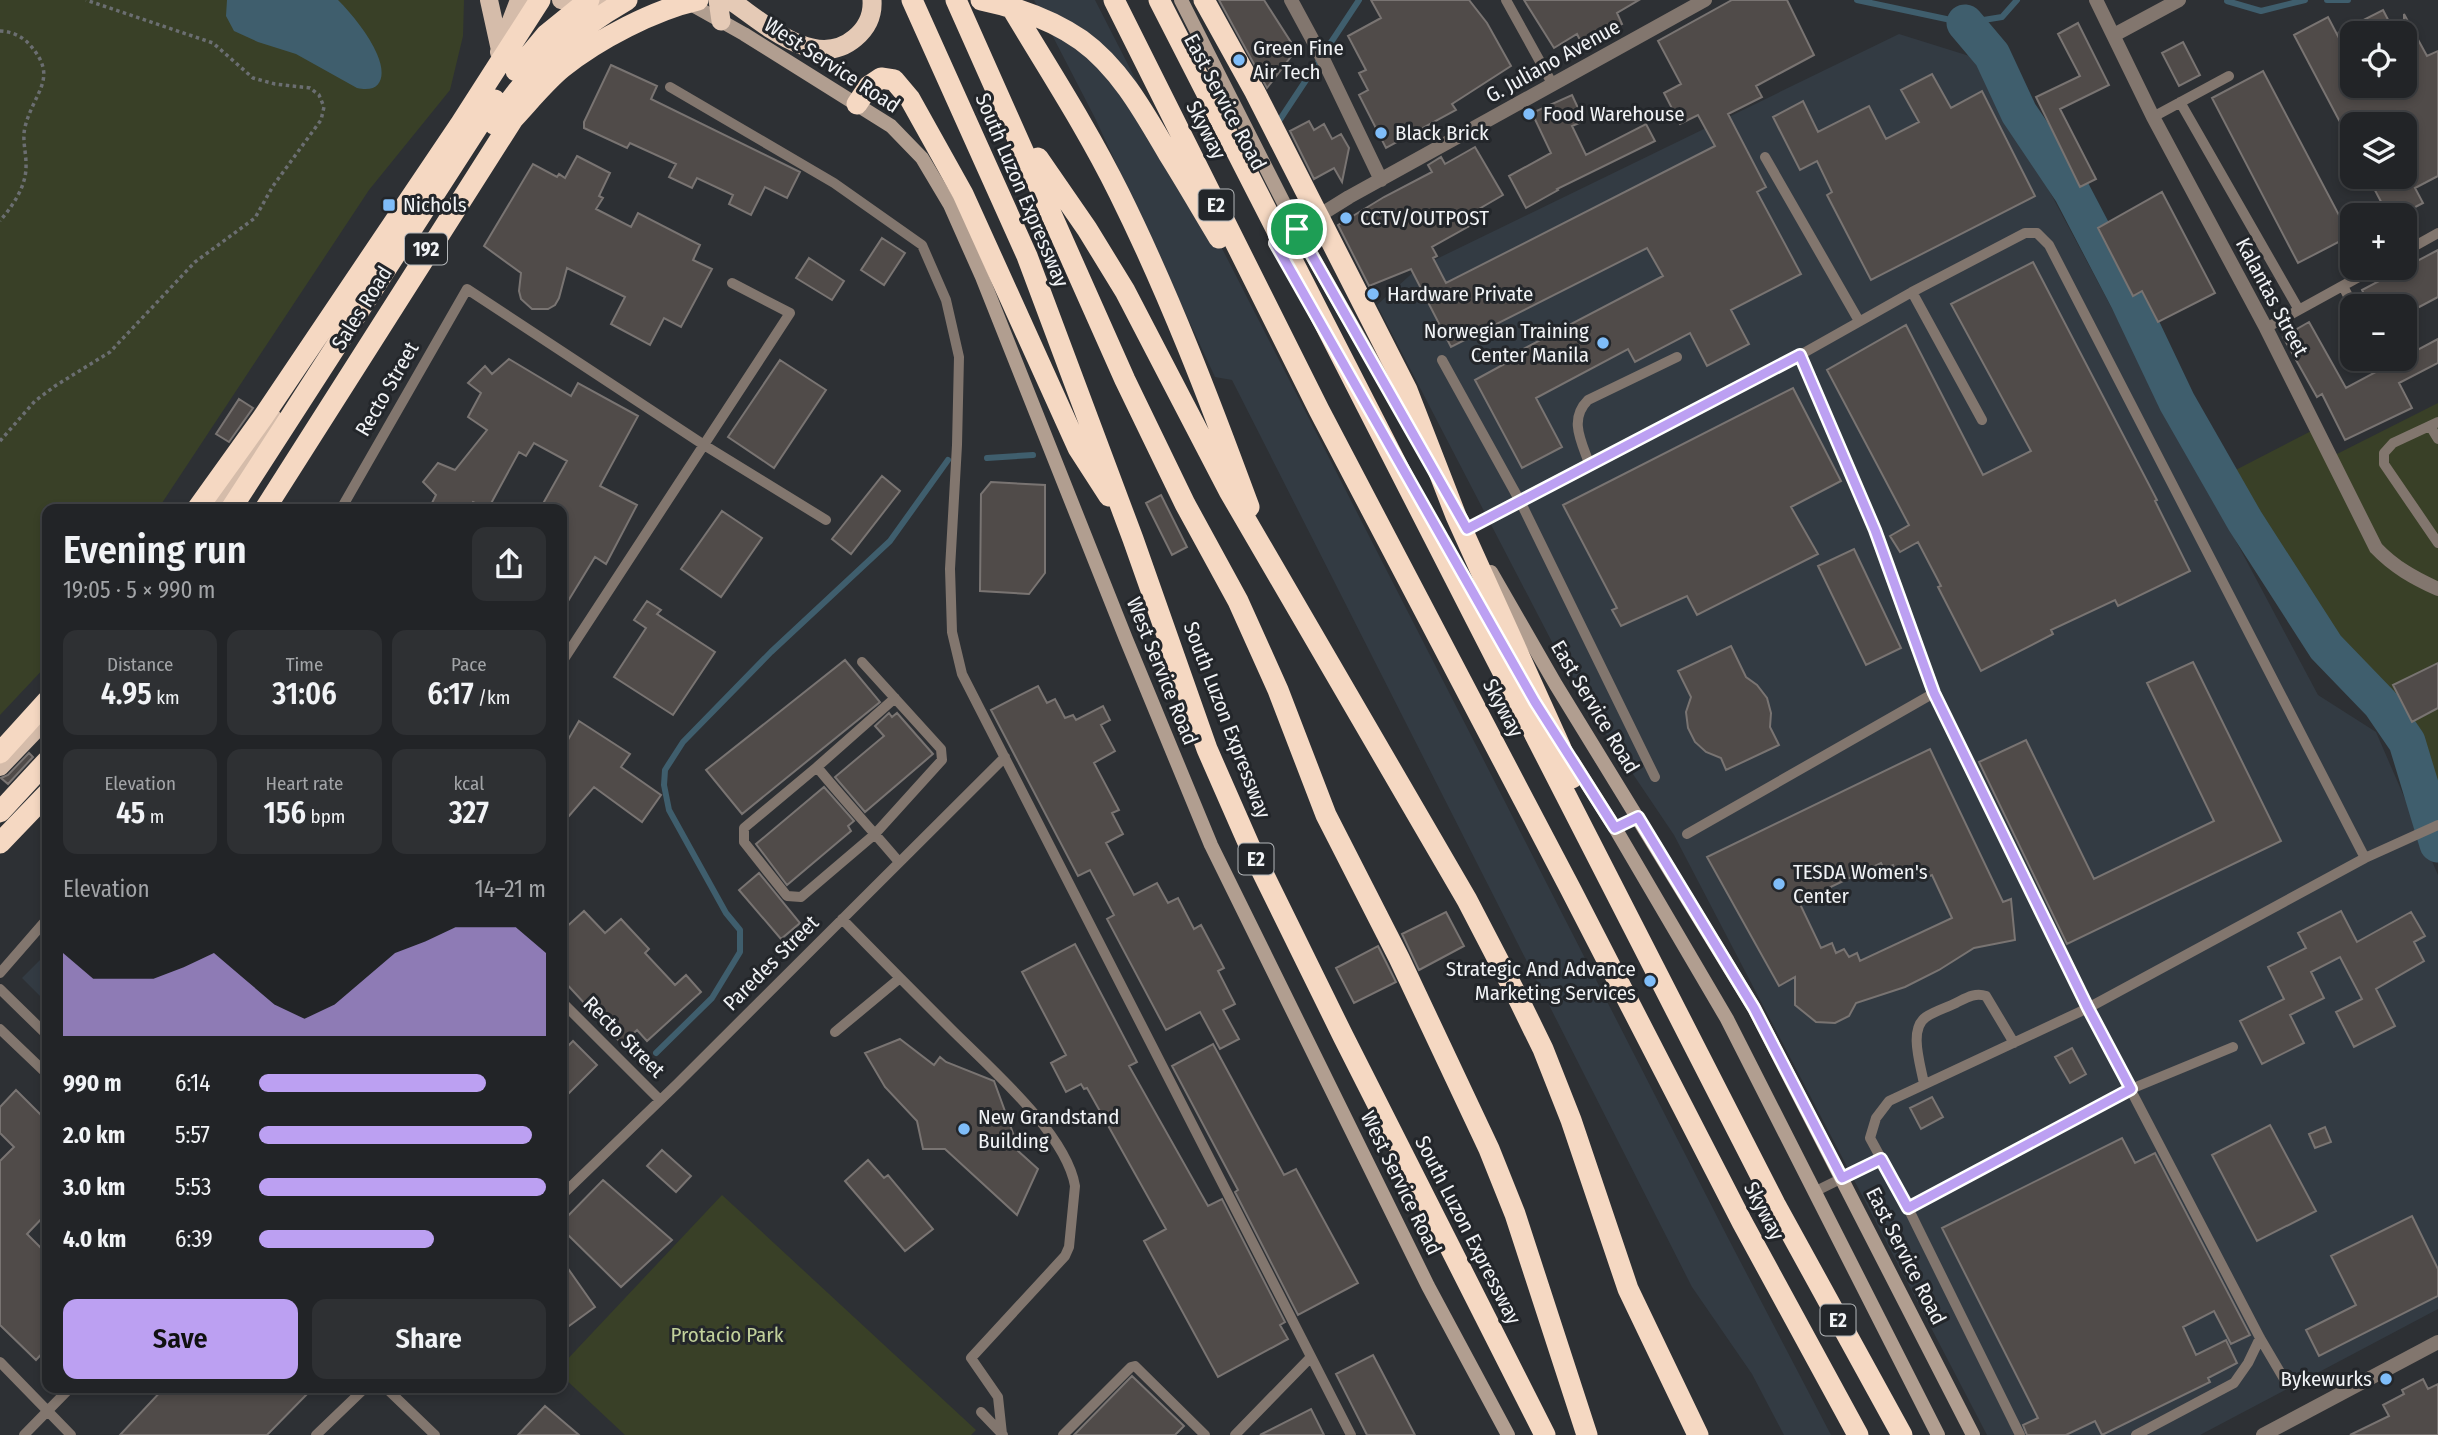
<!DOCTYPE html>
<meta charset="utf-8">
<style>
:root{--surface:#222427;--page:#2e3033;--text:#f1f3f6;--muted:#a2a4a7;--line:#3f4144;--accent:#bca0f2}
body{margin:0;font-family:"Fira Sans Condensed",sans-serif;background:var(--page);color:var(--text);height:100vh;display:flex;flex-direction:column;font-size:26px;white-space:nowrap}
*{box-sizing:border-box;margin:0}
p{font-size:23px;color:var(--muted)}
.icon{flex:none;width:38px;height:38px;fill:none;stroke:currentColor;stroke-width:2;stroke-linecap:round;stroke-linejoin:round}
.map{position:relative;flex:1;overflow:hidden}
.drawer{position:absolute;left:42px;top:504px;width:525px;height:889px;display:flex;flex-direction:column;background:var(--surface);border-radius:14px;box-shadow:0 4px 10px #0003,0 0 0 2px var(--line)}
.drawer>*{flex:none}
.tools{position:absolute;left:2340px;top:21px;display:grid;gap:14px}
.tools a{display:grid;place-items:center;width:77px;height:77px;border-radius:14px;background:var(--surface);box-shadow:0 4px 10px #0003,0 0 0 2px var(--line);font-size:35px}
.pin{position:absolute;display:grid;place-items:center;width:60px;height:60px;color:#fff;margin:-30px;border:4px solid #fff;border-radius:50%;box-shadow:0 2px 7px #0007}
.round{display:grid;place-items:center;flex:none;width:74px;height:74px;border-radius:14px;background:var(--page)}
.head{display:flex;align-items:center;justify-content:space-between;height:119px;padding:0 21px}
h1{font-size:38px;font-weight:600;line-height:52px}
.metrics{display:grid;grid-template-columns:repeat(3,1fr);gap:10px;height:119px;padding:7px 21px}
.metrics div{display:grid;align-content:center;border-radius:14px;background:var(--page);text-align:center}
.metrics b{font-size:30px;font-weight:600}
.metrics small{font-size:19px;font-weight:400}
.metrics p{font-size:19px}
.chart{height:196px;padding:14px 21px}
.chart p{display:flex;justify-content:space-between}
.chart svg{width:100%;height:126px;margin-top:7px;fill:var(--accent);opacity:.7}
.button{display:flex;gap:14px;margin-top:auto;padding:14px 21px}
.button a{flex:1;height:80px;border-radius:14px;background:var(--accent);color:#111;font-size:28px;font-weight:600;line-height:80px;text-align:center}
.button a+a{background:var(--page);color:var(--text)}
ul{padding:0 21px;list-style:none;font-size:23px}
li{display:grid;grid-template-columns:112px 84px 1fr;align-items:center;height:52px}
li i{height:18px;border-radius:9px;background:var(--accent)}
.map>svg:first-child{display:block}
.built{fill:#333b43}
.green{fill:#394027}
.water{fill:#3f5e6d}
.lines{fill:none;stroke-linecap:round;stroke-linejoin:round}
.stream{stroke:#3f5e6d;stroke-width:6}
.river{stroke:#3f5e6d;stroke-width:37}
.building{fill:#504b49;stroke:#797472;stroke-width:2;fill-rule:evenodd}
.path{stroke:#6b6e71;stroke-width:3.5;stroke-dasharray:3.5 3.5;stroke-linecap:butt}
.service{stroke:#82766e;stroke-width:10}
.minor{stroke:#82766e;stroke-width:14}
.tertiary{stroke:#82766e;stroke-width:14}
.secondary{stroke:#b19e90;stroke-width:14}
.primary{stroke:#d5bcaa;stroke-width:18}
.trunk{stroke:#e5cab6;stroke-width:19}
.motorway{stroke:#f5d8c2;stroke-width:21}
.route-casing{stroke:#fff;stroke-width:14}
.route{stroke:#bca0f2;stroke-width:9}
.poi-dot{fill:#7fbdf9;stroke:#23262a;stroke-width:2.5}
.labels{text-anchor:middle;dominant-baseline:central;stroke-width:6;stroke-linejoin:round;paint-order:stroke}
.shield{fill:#23262a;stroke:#b3b6b9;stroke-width:2}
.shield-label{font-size:19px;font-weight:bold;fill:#f1f3f6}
.poi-label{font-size:21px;fill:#f1f3f6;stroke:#23262a;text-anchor:start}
.street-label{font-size:21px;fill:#f1f3f6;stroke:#23262a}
.park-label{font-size:21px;fill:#c2d19b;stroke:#23262a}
</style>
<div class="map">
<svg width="2438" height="1435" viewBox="0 0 2438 1435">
<rect width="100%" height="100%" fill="#2d3034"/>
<!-- built -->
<path class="built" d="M1034,0H1095L1728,1238L1831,1435H1784L1752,1374L1692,1287L1232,380L1215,377L1095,118Z
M1899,34L1979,59L2318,695L2376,732L2438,875V1309L2200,1435H1987L1674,835L1579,694L1377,305L1418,268Z
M47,953V1003L22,978Z"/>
<!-- green -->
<path class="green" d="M0,0H464L463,36L450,90L369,190L158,509H47V665L0,715Z
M2438,403V817L2400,734L2312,631L2224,476L2319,427L2335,455Z
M722,1195L976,1430L971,1435H625L562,1376V1365Z"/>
<!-- water -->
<path class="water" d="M227,0H338C352,14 369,35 377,54C386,74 383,94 357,88L296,54L258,42L234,31L226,16Z"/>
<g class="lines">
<!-- stream -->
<path class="stream" d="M1857,0L1965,23L2002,17L2017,0
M2327,0H2348
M2227,1L2261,11L2305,0
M1277,124L1359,0
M987,458L1033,455
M656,1053L712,998L740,952V930L726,913L669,810L664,785L665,770L683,742L771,652L890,541L948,460"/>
<!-- river -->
<path class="river" d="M1965,23L1992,55L2019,113L2072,192L2129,301L2177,402L2245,521L2326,647L2381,704L2407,742L2438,844"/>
</g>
<!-- building -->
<path class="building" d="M1219,0H1264L1296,50L1267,88Z
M1371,0H1469L1487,23L1511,66L1452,104L1456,110L1386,148L1359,95L1368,90L1359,73L1366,70L1348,36L1381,18Z
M1524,0H1639L1617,13L1622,24L1603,33L1601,30L1581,42L1577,34L1554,48Z
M1732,0H1787L1814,55L1756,86L1762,97L1728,114L1766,187L1757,192L1801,274L1731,310L1749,344L1707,366L1690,333L1635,362L1628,349L1536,398L1562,447L1522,468L1475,380L1508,362L1506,358L1663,276L1647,248L1451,347L1411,269L1369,286L1338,225L1384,197L1432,172L1428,165L1441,157L1445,164L1475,147L1503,195L1467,216L1471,225L1432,247L1437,256L1433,258L1446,283L1715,146L1698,115L1680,124L1664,93L1681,84L1658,41Z
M2383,10L2395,33H2338Z
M2404,14L2427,56L2438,51V176L2415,188L2423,203L2400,215H2388L2368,177H2404V124H2341L2294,35L2328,17L2352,63V86H2404Z
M2078,23L2109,85L2060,109L2096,179L2080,187L2036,97L2080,76L2058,34Z
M2183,42L2200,75L2179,86L2162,53Z
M611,65L657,86L651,99L800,172L787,198L765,187L751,215L729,204L733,195L697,178L692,188L669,177L676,164L630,143L627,148L584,128V122Z
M2263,71L2350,236L2298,263L2212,98Z
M1932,74L1951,108L1982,91L2035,196L1871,280L1827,195L1832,192L1817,161L1800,170L1773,117L1803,101L1818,132L1869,106L1886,139L1919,122L1901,90Z
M1572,95L1584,121L1572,126L1586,155L1646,124L1655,141L1557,189L1558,190L1526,208L1509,176L1551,153L1532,113Z
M1309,121L1314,130L1324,124L1332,139L1341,134L1349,148L1342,182L1334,168L1314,179L1290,131Z
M577,156L610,173L599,196L603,198L596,209L631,227L638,213L700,245L693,260L712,269L681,327L664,318L650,345L611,324L625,297L567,268L559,298L555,305L548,309H532L521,299L519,291L521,273L484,246L533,164L557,177L559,174L565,178Z
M2162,192L2215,293L2158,322L2142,291L2133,296L2098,228Z
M882,238L905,253L884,285L861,270Z
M2438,250V297L2404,315V306H2370L2362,290Z
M809,258L844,281L832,300L796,278Z
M2033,262L2157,500L2155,501L2190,571L2118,606L2115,600L2051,630L2053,634L1981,671L1938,587L1941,586L1918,542L1900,552L1890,536L1909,525L1827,370L1906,325L1983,475L2031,451L1951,304Z
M2309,322L2346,388L2400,359H2404V357L2438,339V363L2399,383L2412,408L2345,440L2322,394L2317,397L2283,337Z
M509,359L571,396L578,383L638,416L600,486L637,505L606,564L595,557L562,611V509H540L567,461L534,443L526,456L519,452L488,509L473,502L469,509H429L436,495L423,482L438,463L455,470L487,430L468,417L481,393L468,383L485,366L492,374Z
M780,360L826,390L774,468L728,437Z
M1793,388L1841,481L1791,507L1818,554L1697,615L1687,596L1621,626L1612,610L1617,608L1563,505Z
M239,399L253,408L229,442L216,434Z
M882,476L900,491L851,554L832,539Z
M991,482L1045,485V573L1029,594L980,591L981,494Z
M1161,495L1187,547L1172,555L1146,503Z
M722,511L762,538L721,597L681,569Z
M1854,549L1901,648L1866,665L1818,566Z
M647,601L661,610L657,614L715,652L673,715L614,677L646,628L634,620Z
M1731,646L1746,677L1757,685L1767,698L1771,713L1770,727L1779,745L1726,770L1721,758L1706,752L1695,742L1688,728L1686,712L1691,697L1678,671Z
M845,660L880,702L742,814L706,770Z
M2193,662L2281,841L2067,944L1979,762L2026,740L2094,879L2214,821L2147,683Z
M2438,663V708L2412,722L2393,685Z
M1038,686L1047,703L1055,699L1065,718L1073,715L1076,720L1103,706L1110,720L1101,725L1115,751L1094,763L1119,810L1112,813L1123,834L1106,843L1134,895L1157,883L1168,903L1178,898L1194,929L1201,925L1224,968L1218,971L1235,1004L1223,1010L1239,1039L1220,1049L1200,1012L1166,1030L1107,919L1114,915L1090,870L1078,876L991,710Z
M889,713L892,717L897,713L933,754L865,812L835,777L884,736L875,726Z
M579,721L630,754L621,767L661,795L642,822L594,787L562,824V750Z
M1930,749L2003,902L2011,899L2015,940L1974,948L1939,970L1905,987L1856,1003L1849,1016L1835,1023L1816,1022L1795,1005V977L1779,986L1707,857ZM1881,863L1884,869L1893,865L1897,874L1905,870L1908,877L1919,872L1922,879L1932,875L1952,918L1860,961L1857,953L1849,957L1844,949L1836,953L1832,943L1821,948L1799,902Z
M29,753L33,757L8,784L1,778L8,775Z
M824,787L854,821L848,826L851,831L787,885L756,844Z
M759,873L800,923L781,939L739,890Z
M584,911L605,933L621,919L649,949L645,953L675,985L686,975L701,992L647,1041L637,1030L622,1044L562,979V931Z
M2341,911L2357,942L2411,912L2425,936L2414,942L2424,961L2376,989L2395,1026L2354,1047L2336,1012L2362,999L2340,957L2311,972L2324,998L2290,1015L2304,1043L2262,1064L2240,1021L2284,999L2268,967L2306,948L2298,933Z
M1446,912L1464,946L1419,970L1402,934Z
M1075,944L1137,1062L1129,1066L1208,1206L1222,1199L1285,1322L1280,1325L1288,1339L1218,1377L1144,1241L1166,1229L1087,1088L1084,1089L1081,1084L1066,1092L1051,1063L1066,1055L1022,972Z
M1378,946L1396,982L1354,1003L1336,968Z
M900,1039L934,1065L940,1057L946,1062L994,1081L1014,1136L1008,1142L1038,1169L1017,1215L945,1149H923L917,1121L885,1087L865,1053Z
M573,1041L597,1065L562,1100V1052Z
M1213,1044L1284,1175L1296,1169L1358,1283L1298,1315L1235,1192L1238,1190L1172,1066Z
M2072,1048L2086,1074L2070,1083L2055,1057Z
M16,1090L47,1121V1213L27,1234L47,1254V1348L36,1360L0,1325V1161L14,1147L0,1133V1107Z
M1932,1097L1943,1117L1921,1129L1910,1108Z
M2270,1125L2316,1211L2257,1241L2212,1155Z
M2325,1127L2331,1142L2315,1148L2309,1134Z
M2122,1138L2135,1163L2155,1153L2250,1335L2231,1344L2214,1311L2183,1327L2196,1355L2226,1340L2237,1363L2208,1378L2210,1382L2102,1435L2095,1421L2066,1435H2027L2023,1425L2038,1418L1942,1228Z
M662,1150L691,1176L676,1192L647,1166Z
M868,1160L884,1178L888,1175L933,1229L905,1251L845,1181Z
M603,1180L672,1240L621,1287L562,1229V1222Z
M2412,1216L2438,1269V1296L2319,1356L2306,1330L2356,1305L2331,1256Z
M562,1260L595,1307L562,1331Z
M1373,1355L1415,1435H1367L1336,1374Z
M1132,1376L1184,1426L1175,1435H1074Z
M2423,1379L2428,1389L2438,1384V1435H2350L2389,1416L2383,1405L2404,1394L2402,1390Z
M164,1388H313L267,1435H120Z
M545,1406L579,1435H518Z
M1311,1409L1324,1435H1260Z"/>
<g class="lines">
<!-- path -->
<path class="path" d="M0,31C10,31 22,36 29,44C60,78 34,91 25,127C22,140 26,151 26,164C27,186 13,205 0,221
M0,441L35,401L55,386L110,352L195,262L255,218L273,186L321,120L324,107L319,95L310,88L275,84L253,78L213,43L86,0"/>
<!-- service -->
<path class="service" d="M1506,0L1553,85
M670,87L834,183L922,245L946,300L959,357L957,445L950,569L952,632L962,674L1351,1435
M2180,102L2299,310
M2153,117L2229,76
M1765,157L1859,321
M2404,252L2438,233
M2343,286L2353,306
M1912,292L1982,420
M2266,328L2375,268
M1800,355L1875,530L1934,693L2088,1008L2260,1338L2287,1384
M2380,359V360
M1442,360L1521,503L1655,777
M2438,422L2393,443L2384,453V464L2438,543
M2430,426L2438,439
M1590,466C1582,442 1568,420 1588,400L1677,357
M341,509L467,289L704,445L826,520
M1467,529L1800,355L1912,292L2025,233H2037L2049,245L2365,858
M562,662L790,313L732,283
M862,662L941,749L942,760L875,834L801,897L787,896L744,842V828L817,767C843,799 872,830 899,862
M817,767L895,698
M1687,834L1934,693
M842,919C878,956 915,993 951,1029C989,1067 1066,1133 1075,1186L1069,1247L1065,1256L971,1358L998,1397L1002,1434
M0,973L47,919
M0,989L47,1035
M562,1002L660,1100
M0,1029L47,1074
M835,1032L900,978
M1924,1084C1921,1066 1908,1029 1926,1017C1935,1011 1946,1008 1956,1003C1966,998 1975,992 1986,996L2014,1043
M1814,1192L1881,1159
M562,1195L677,1084L1005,757
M1908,1208L2131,1089L2233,1047
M0,1362L71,1435
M386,1388L435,1435
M981,1412L1003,1435
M24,1435L70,1388
M316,1435L365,1388
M1063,1435L1131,1367L1135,1366L1205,1435
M1235,1435L1311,1357
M2020,1435L1908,1208L1870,1138L1876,1118L1889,1101L2088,1008L2365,858L2438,825
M2136,1435L2234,1383L2248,1363L2260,1338"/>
<!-- minor -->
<path class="minor" d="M1291,0L1324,61L1381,180
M2096,0L2153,117L2266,328L2376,548C2394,567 2414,578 2438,589
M2114,35L2179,0
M1275,243L1349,197L1705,0"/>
<!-- tertiary -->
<path class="tertiary" d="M2263,1435L2438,1342"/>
<!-- secondary -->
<path class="secondary" d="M1181,0L1297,229L1420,444
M687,2L744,34L891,126L922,158L950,205L982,277L1126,639L1211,845L1428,1286L1508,1435
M1491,572L1556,685L1754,1008L1973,1435
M1482,610L1515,668
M1572,760L1615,828L1727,1019L1938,1435"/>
<!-- primary -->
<path class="primary" d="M489,0L500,50
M561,0L584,3L592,0
M585,22L603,0
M499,52L519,0
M214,509L274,419
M0,767L47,718"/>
<!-- trunk -->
<path class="trunk" d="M718,0L721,21
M730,0C763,22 815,72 855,38C867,28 873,15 872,0"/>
<!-- motorway -->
<path class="motorway" d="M912,0L1027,256L1133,539L1207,749L1250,847L1343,1036L1545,1435
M956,0L1125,380L1185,504L1238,601L1278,690L1326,815L1399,958L1489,1149L1515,1214L1587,1435
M981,0C1015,7 1052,20 1081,40C1120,68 1145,114 1169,155C1186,182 1202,210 1219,238
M1007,0C1045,64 1086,126 1119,193C1169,294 1210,401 1249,507
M1114,0L1319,410L1571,890L1742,1222L1858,1435
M1159,0L1775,1204L1902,1435
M1204,0L1255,92L1407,390L1456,516L1560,746L1572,778
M516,71L546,35L589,0
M857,104L869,86L881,78L894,80L910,99L963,194L1078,448L1109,496
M494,124C527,71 573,31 627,0
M1038,158L1087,229L1125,291L1229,491L1467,900L1520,1002L1543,1049L1571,1120L1628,1289L1698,1435
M197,509L263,417L461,123L540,0
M231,509L495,100
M265,509L513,119C529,102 544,83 562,68C598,39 654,10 698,0
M0,753L47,701
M0,812L47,761
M0,843L47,794"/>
</g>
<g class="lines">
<!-- route casing -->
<g class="route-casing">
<path id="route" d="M1297,229L1467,529L1800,355L1875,530L1934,693L2088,1008L2131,1089L1908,1208L1881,1159L1842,1178L1754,1008L1638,817L1615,828L1535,702L1275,243Z"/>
</g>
<!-- route -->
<use href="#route" class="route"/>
</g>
<!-- markers -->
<g class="poi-dot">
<circle cx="1239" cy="60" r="7"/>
<circle cx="1529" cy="114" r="7"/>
<circle cx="1381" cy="133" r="7"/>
<rect x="382" y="198" width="14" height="14" rx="3.5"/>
<circle cx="1346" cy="218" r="7"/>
<circle cx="1373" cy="294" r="7"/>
<circle cx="1603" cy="343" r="7"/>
<circle cx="1779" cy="884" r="7"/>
<circle cx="1650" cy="981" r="7"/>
<circle cx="964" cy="1129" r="7"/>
<circle cx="2386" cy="1379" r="7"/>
</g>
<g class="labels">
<!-- shield labels -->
<g class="shield">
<rect x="1198.5" y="189.5" width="35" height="31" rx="5"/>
<rect x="405" y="233.5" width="42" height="31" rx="5"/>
<rect x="1238.5" y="843.5" width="35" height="31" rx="5"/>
<rect x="1820.5" y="1304.5" width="35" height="31" rx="5"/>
</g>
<g class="shield-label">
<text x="1216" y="205">E2</text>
<text x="426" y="249">192</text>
<text x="1256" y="859">E2</text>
<text x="1838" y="1320">E2</text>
</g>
<!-- poi labels -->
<g class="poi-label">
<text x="1253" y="48">Green Fine<tspan x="1253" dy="24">Air Tech</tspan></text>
<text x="1543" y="114">Food Warehouse</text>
<text x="1395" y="133">Black Brick</text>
<text x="403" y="205">Nichols</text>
<text x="1360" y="218">CCTV/OUTPOST</text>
<text x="1387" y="294">Hardware Private</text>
<text x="1589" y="331" text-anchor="end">Norwegian Training<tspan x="1589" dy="24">Center Manila</tspan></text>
<text x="1793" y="872">TESDA Women's<tspan x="1793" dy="24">Center</tspan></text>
<text x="1636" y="969" text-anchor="end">Strategic And Advance<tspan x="1636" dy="24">Marketing Services</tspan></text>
<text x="978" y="1117">New Grandstand<tspan x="978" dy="24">Building</tspan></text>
<text x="2372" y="1379" text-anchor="end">Bykewurks</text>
</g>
<!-- street labels -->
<g class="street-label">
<text transform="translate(1553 61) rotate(-29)">G. Juliano Avenue</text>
<text transform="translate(832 65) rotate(33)">West Service Road</text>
<text transform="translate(1225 102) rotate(62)">East Service Road</text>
<text transform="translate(1206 130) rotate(63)">Skyway</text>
<text transform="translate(1022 190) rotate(67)">South Luzon Expressway</text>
<text transform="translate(2272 297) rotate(62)">Kalantas Street</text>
<text transform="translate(362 308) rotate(-58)">Sales Road</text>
<text transform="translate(387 389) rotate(-60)">Recto Street</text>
<text transform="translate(1162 671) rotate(68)">West Service Road</text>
<text transform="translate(1595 707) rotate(59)">East Service Road</text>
<text transform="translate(1503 708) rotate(62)">Skyway</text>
<text transform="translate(1227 720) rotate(69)">South Luzon Expressway</text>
<text transform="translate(771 963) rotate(-45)">Paredes Street</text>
<text transform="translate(624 1037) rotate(45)">Recto Street</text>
<text transform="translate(1401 1183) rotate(64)">West Service Road</text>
<text transform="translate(1764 1211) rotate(62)">Skyway</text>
<text transform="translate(1468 1230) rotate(63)">South Luzon Expressway</text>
<text transform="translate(1906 1256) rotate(63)">East Service Road</text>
</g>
<!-- park labels -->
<g class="park-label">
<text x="727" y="1335">Protacio Park</text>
</g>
</g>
</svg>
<div class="tools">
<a><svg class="icon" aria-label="locate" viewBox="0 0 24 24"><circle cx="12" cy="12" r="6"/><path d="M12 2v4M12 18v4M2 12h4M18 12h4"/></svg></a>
<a><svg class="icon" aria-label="layers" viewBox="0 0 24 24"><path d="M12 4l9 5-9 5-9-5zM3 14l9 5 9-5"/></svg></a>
<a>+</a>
<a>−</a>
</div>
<div class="pin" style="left:1297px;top:229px;background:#1e9e55"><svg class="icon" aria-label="arrive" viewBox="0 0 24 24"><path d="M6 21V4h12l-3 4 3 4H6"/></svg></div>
<section class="drawer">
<div class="head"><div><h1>Evening run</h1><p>19:05 · 5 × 990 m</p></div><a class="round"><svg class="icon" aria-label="share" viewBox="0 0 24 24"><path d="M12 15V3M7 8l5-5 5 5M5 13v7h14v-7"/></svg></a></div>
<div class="metrics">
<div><p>Distance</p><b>4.95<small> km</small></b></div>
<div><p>Time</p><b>31:06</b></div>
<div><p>Pace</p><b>6:17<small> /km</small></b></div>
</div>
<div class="metrics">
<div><p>Elevation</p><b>45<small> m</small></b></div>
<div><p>Heart rate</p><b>156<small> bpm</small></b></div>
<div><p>kcal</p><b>327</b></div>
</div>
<div class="chart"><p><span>Elevation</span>14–21 m</p>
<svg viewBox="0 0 160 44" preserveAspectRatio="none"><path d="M0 44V15L10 24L20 24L30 24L40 20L50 15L60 24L70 33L80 38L90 33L100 24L110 15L120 11L130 6L140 6L150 6L160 15V44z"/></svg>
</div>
<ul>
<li><b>990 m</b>6:14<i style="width:79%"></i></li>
<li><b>2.0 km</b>5:57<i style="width:95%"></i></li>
<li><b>3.0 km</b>5:53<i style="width:100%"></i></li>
<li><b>4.0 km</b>6:39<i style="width:61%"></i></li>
</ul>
<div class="button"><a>Save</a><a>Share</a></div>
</section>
</div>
